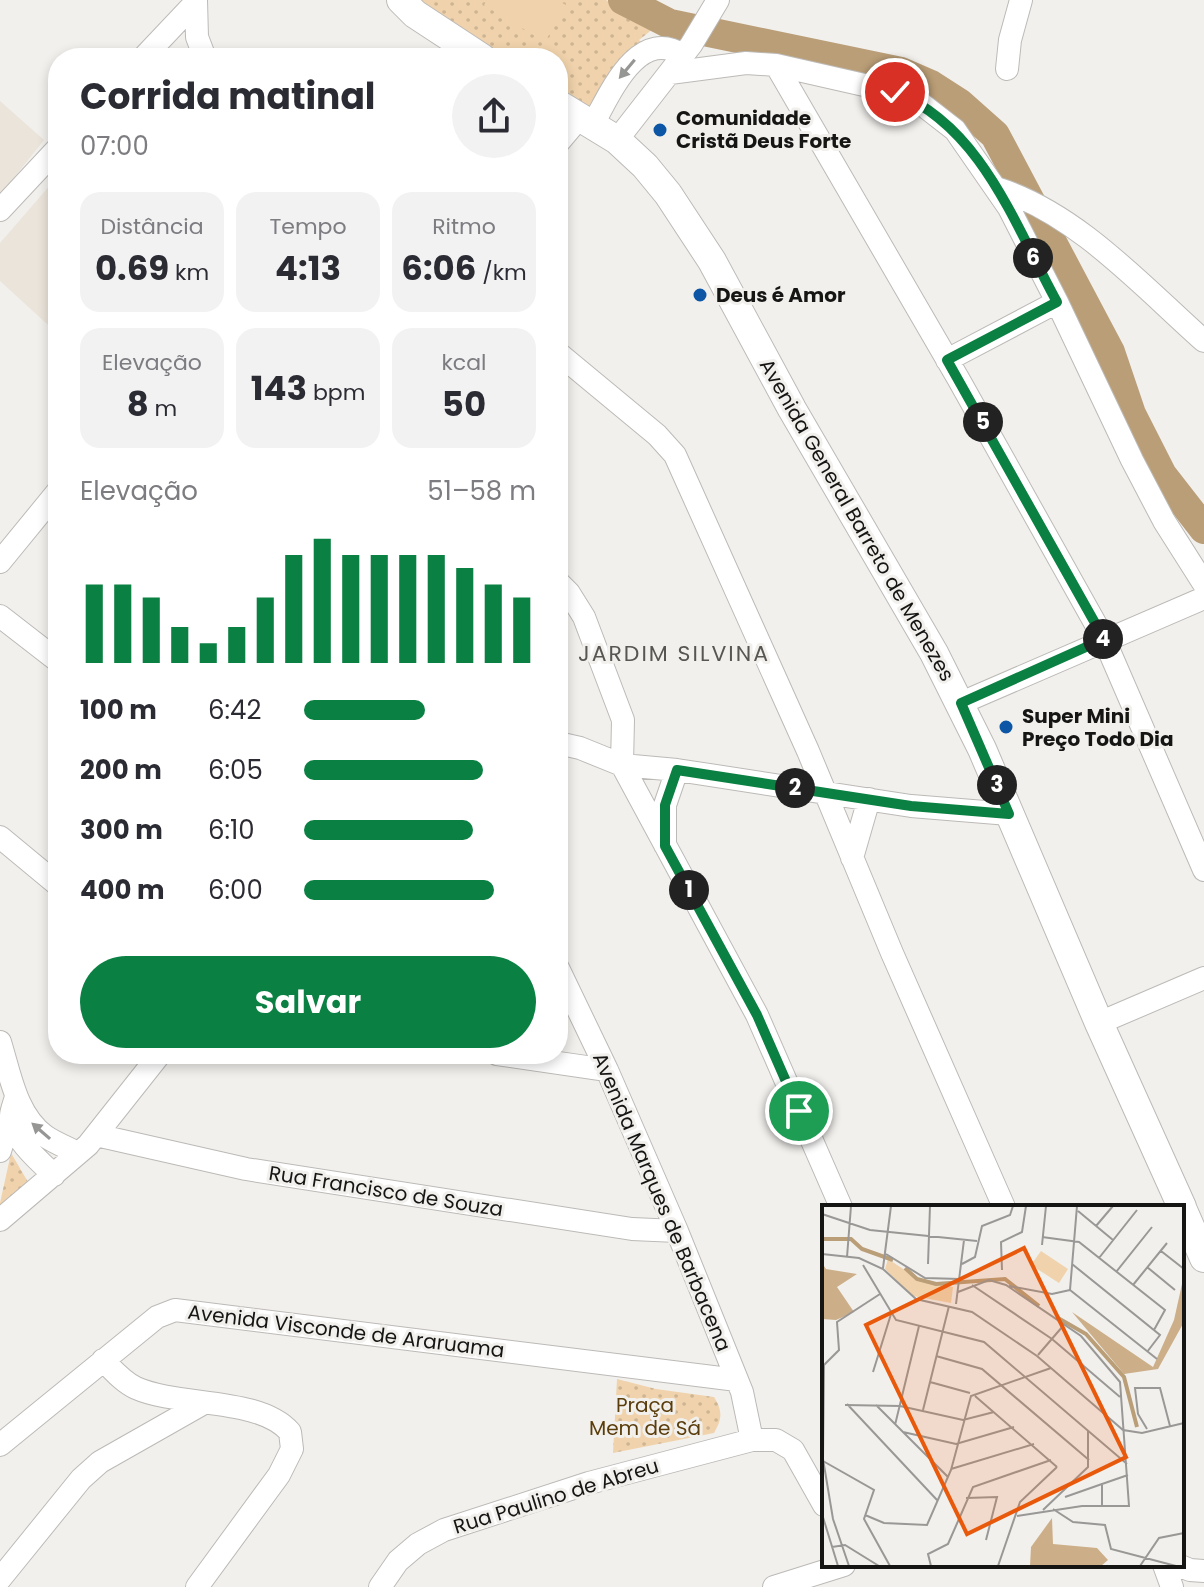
<!DOCTYPE html>
<html lang="pt">
<meta charset="utf-8">
<style>
:root{--surface:#fff;--page:#f2f2f3;--text:#2b2b33;--muted:#7c7c81;--accent:#0b8043}
body{margin:0;font-family:Poppins,sans-serif;background:var(--page);color:var(--text);height:100vh;display:flex;flex-direction:column;font-size:30px;white-space:nowrap}
*{box-sizing:border-box;margin:0}
p{font-size:26px;color:var(--muted)}
.icon{flex:none;width:44px;height:44px;fill:none;stroke:currentColor;stroke-width:2;stroke-linecap:round;stroke-linejoin:round}
.map{position:relative;flex:1;overflow:hidden}
.drawer{position:absolute;left:48px;top:48px;width:520px;height:1016px;display:flex;flex-direction:column;background:var(--surface);border-radius:32px;box-shadow:0 4px 12px #0003}
.drawer>*{flex:none}
.pin{position:absolute;display:grid;place-items:center;width:68px;height:68px;color:#fff;margin:-34px;border:4px solid #fff;border-radius:50%;box-shadow:0 2px 8px #0007}
.km{position:absolute;width:40px;height:40px;margin:-20px;border-radius:50%;background:#222;color:#fff;font-size:22px;line-height:40px;text-align:center}
.round{display:grid;place-items:center;flex:none;width:84px;height:84px;border-radius:42px;background:var(--page)}
.summary{display:flex;align-items:center;justify-content:space-between;height:136px;padding:0 32px}
h1{font-size:36px;font-weight:700;line-height:60px}
.figures{display:grid;grid-template-columns:repeat(3,1fr);gap:12px;height:136px;padding:8px 32px}
.figures div{display:grid;align-content:center;border-radius:20px;background:var(--page);text-align:center}
.figures b{font-size:34px;font-weight:700}
.figures small{font-size:22px;font-weight:400}
.figures p{font-size:22px}
.chart{height:224px;padding:16px 32px}
.chart p{display:flex;justify-content:space-between}
.chart svg{width:100%;height:144px;margin-top:8px;stroke:var(--accent);stroke-width:6}
.primary-button{display:flex;gap:16px;margin-top:auto;padding:16px 32px}
.primary-button a{flex:1;height:92px;border-radius:48px;background:var(--accent);color:#fff;font-size:32px;font-weight:700;line-height:92px;text-align:center}
ul{padding:0 32px;list-style:none;font-size:26px}
li{display:grid;grid-template-columns:128px 96px 1fr;align-items:center;height:60px}
li i{height:20px;border-radius:10px;background:var(--accent)}
.map>svg:first-child{display:block}
.built{fill:#ebe4db}
.grass{fill:url(#grass-dots)}
.pitch{fill:#f0d3ac}
.lines{fill:none;stroke-linecap:round;stroke-linejoin:round}
.river{stroke:#ba9e77;stroke-width:30}
.minor-casing{stroke:#bcbab7;stroke-width:24}
.major-casing{stroke:#bcbab7;stroke-width:30}
.minor{stroke:#fff;stroke-width:22}
.major{stroke:#fff;stroke-width:28}
.oneway{fill:#969695}
.route-casing{stroke:#fff;stroke-width:16}
.route{stroke:#0b8043;stroke-width:10}
.poi-dot{fill:#0d56a5;stroke:#f2f0ed;stroke-width:3}
.labels{text-anchor:middle;dominant-baseline:central;stroke-width:6;stroke-linejoin:round;paint-order:stroke}
.poi-label{font-size:20px;font-weight:bold;fill:#151514;stroke:#f2f0ed;text-anchor:start}
.street-label{font-size:20px;fill:#151514;stroke:#f2f0ed}
.park-label{font-size:20px;fill:#5a3d0b;stroke:#f2f0ed}
.neighbourhood-label{font-size:22px;letter-spacing:2px;fill:#585653;stroke:#f2f0ed}
.inset-river{fill:none;stroke:#ba9e77;stroke-width:4}
.inset-road{fill:none;stroke:#9a9896;stroke-width:2}
.view{fill:#e8590c;fill-opacity:0.15;stroke:#e8590c;stroke-width:4}
.inset-edge{fill:none;stroke:#151514;stroke-width:4}
</style>
<div class="map">
<svg width="1204" height="1587" viewBox="0 0 1204 1587">
<defs>
<pattern id="grass-dots" width="8" height="8" patternUnits="userSpaceOnUse" patternTransform="scale(2)"><rect width="8" height="8" fill="#f0d3ac"/><path d="M2 2h.1M6 6h.1" fill="none" stroke="#cdb493" stroke-width="1.8" stroke-linecap="round"/></pattern>
</defs>
<rect width="100%" height="100%" fill="#f2f0ed"/>
<!-- built -->
<path class="built" d="M0,101L44,140L1,194L0,193Z
M58,176V334L0,281V243Z"/>
<!-- grass -->
<path class="grass" d="M415,0H606L654,28L639,40L644,44L591,116L558,97V58H497L438,20Z
M11,1153L28,1182L0,1211V1203Z
M617,1379L656,1389L714,1397C723,1411 722,1419 714,1433L613,1453Z"/>
<!-- pitch -->
<path class="pitch" d="M487,0H557L566,5L545,42L484,5Z"/>
<g class="lines">
<!-- river -->
<path class="river" d="M623,0L670,24L901,72L931,85L959,103L995,135L1110,352L1131,414L1162,475L1204,529"/>
<!-- minor casing -->
<g class="minor-casing">
<path id="minor" d="M196,0L197,37L205,58
M143,58L196,2
M776,65L959,380L1104,639L1204,870
M1007,69L1010,40L1021,0
M670,73L746,63L776,65L895,92L919,102L955,130L1009,208L1057,302L1132,460L1164,521L1204,584
M593,124C610,94 638,26 683,55
M617,140L691,45L718,0
M558,143L580,117
M996,188C1077,213 1142,286 1204,341
M0,210L58,148
M558,353L657,435L675,455L808,751L892,953L1004,1207
M947,360L1057,302
M0,562L58,491
M558,582L569,593L584,617L623,720L622,765L757,1015L841,1207
M0,616L58,661
M961,703L1204,598
M558,743L580,748L622,765L677,770L911,806L1009,814
M0,837L58,885
M665,845V805L677,770
M852,858L869,799
M558,968L607,1070L677,1231L742,1392L752,1440
M1099,1023L1204,978
M0,1042C10,1074 16,1115 45,1136C55,1143 68,1148 78,1153
M497,1054L607,1070
M16,1096C15,1102 11,1110 11,1116C9,1135 41,1163 54,1175
M96,1135L246,1169L632,1229L677,1231
M0,1151L10,1119
M0,1220L88,1145L160,1054
M103,1360C113,1370 123,1382 136,1388C179,1407 260,1397 290,1432L292,1449L279,1475L197,1587
M0,1445L157,1317L175,1310L737,1380
M1164,1565L1172,1587
M1178,1565L1190,1570L1204,1571
M0,1579L81,1479L100,1462L204,1403
M380,1587L398,1561L418,1544L444,1530L589,1483L752,1440H776L793,1450L824,1505
M774,1587L844,1565"/>
</g>
<!-- major casing -->
<g class="major-casing">
<path id="major" d="M401,0L415,14L482,58
M558,104L617,140L645,166L668,194L712,261L792,409L934,653L982,749L1099,1023L1182,1207
M1182,1208L1204,1258"/>
</g>
<!-- minor -->
<use href="#minor" class="minor"/>
<!-- major -->
<use href="#major" class="major"/>
</g>
<!-- one-way arrows -->
<defs><path id="oneway-solid" d="M-6-.8H1V-3.2L6.5 0L1 3.2V.8H-6Z" transform="scale(2)"/></defs>
<g class="oneway">
<use href="#oneway-solid" transform="translate(627 69) rotate(130)"/>
<use href="#oneway-solid" transform="translate(41 1131) rotate(-139)"/>
</g>
<g class="lines">
<!-- route casing -->
<g class="route-casing">
<path id="route" d="M799,1111L757,1015L665,846V805L677,770L911,806L1009,814L961,703L1104,639L947,360L1057,302C1015,226 982,127 895,92"/>
</g>
<!-- route -->
<use href="#route" class="route"/>
</g>
<!-- markers -->
<g class="poi-dot">
<circle cx="660" cy="130" r="8"/>
<circle cx="700" cy="295" r="8"/>
<circle cx="1006" cy="727" r="8"/>
</g>
<g class="labels">
<!-- poi labels -->
<g class="poi-label">
<text x="676" y="118">Comunidade<tspan x="676" dy="23">Cristã Deus Forte</tspan></text>
<text x="716" y="295">Deus é Amor</text>
<text x="1022" y="716">Super Mini<tspan x="1022" dy="23">Preço Todo Dia</tspan></text>
</g>
<!-- street labels -->
<g class="street-label">
<text transform="translate(857 520) rotate(60)">Avenida General Barreto de Menezes</text>
<text transform="translate(386 1191) rotate(9)">Rua Francisco de Souza</text>
<text transform="translate(662 1202) rotate(67)">Avenida Marques de Barbacena</text>
<text transform="translate(346 1331) rotate(7)">Avenida Visconde de Araruama</text>
<text transform="translate(556 1496) rotate(-17)">Rua Paulino de Abreu</text>
</g>
<!-- park labels -->
<g class="park-label">
<text x="645" y="1405">Praça<tspan x="645" dy="23">Mem de Sá</tspan></text>
</g>
<!-- neighbourhood labels -->
<g class="neighbourhood-label">
<text x="674" y="653">JARDIM SILVINA</text>
</g>
</g>
<!-- overview -->
<g transform="translate(822 1205)">
<rect width="362" height="362" fill="#f2f0ed"/>
<path d="M66,54L101,77L131,82L129,98L91,91L63,64Z" fill="#f0d3ac"/>
<path d="M0,58L4,64L35,69L15,82L32,107L14,115L0,114ZM362,70V117L336,164L302,169L250,107L331,162L352,115ZM230,313L231,339L275,343L286,355L279,361H208L209,342Z" fill="#ccaf88"/>
<path d="M219,46L246,64L237,78L209,60Z" fill="#f0d3ac"/>
<path class="inset-river" d="M0,34H29L40,44L71,55M83,63L95,74L114,79L183,74L217,101M236,113L264,129L302,172L315,222"/>
<path class="inset-road" d="M256,6L291,35M0,9L48,25L155,36M274,21L291,1M220,32L257,37L343,105L332,125M220,40L224,1M339,46L362,64M0,49L37,53L61,64L94,94L150,107L215,151L301,225L320,228L362,218M64,49L103,73L138,74M25,52L29,1M277,53L315,5M106,59L108,1M140,59L153,52L160,21L188,10L191,1M250,59L338,130L325,147M41,60L74,115L162,137L305,259M325,62L353,85M61,63L69,1M180,65L179,37L200,27L204,1M294,67L330,22M150,80L230,134L298,192M311,80L345,38M187,81L230,89L248,85M248,85L335,154M248,85L255,1M136,87L167,75L184,80L259,131L298,177L307,301H260L195,311M134,99L142,35M216,150L241,121M114,151L160,164L267,255M51,167L69,109M108,177L148,188M153,191L235,262M25,199L115,295M23,200L78,201L141,215L172,207M54,200L126,272M101,205L127,101M73,220L97,121M325,224L316,209L313,183H338L348,221M81,227L134,239L192,222M1,254L11,314L27,361M1,255L2,160L17,145L15,117L58,89M1,256L52,285L42,314L68,361M129,264L212,239M243,292L280,279M144,293L175,292L164,335M280,300V279L306,270M231,304L251,317L283,320L289,344L354,361M221,305L266,262V226M0,309L16,361M43,310L62,318L105,320L129,265L149,191L229,163M10,342L23,340L57,361M109,361L106,349L126,339L151,282L229,255M176,361L198,297L235,262M318,361L337,333L362,328"/>
<path class="view" d="M202,43L304,252L145,329L44,120Z"/>
<rect width="362" height="362" class="inset-edge"/>
</g>
</svg>
<div class="pin" style="left:799px;top:1111px;background:#1e9e55"><svg class="icon" aria-label="arrive" viewBox="0 0 24 24"><path d="M6 21V4h12l-3 4 3 4H6"/></svg></div>
<div class="pin" style="left:895px;top:92px;background:#d93025"><svg class="icon" aria-label="check" viewBox="0 0 24 24"><path d="M5 12l5 5 9-10"/></svg></div>
<b class="km" style="left:689px;top:890px">1</b>
<b class="km" style="left:795px;top:788px">2</b>
<b class="km" style="left:997px;top:785px">3</b>
<b class="km" style="left:1103px;top:639px">4</b>
<b class="km" style="left:983px;top:422px">5</b>
<b class="km" style="left:1033px;top:258px">6</b>
<section class="drawer">
<div class="summary"><div><h1>Corrida matinal</h1><p>07:00</p></div><a class="round"><svg class="icon" aria-label="share" viewBox="0 0 24 24"><path d="M12 15V3M7 8l5-5 5 5M5 13v7h14v-7"/></svg></a></div>
<div class="figures">
<div><p>Distância</p><b>0.69<small> km</small></b></div>
<div><p>Tempo</p><b>4:13</b></div>
<div><p>Ritmo</p><b>6:06<small> /km</small></b></div>
</div>
<div class="figures">
<div><p>Elevação</p><b>8<small> m</small></b></div>
<div><b>143<small> bpm</small></b></div>
<div><p>kcal</p><b>50</b></div>
</div>
<div class="chart"><p><span>Elevação</span>51–58 m</p>
<svg viewBox="0 0 160 44" preserveAspectRatio="none"><path d="M5 44V20M15 44V20M25 44V24M35 44V33M45 44V38M55 44V33M65 44V24M75 44V11M85 44V6M95 44V11M105 44V11M115 44V11M125 44V11M135 44V15M145 44V20M155 44V24"/></svg>
</div>
<ul>
<li><b>100 m</b>6:42<i style="width:52%"></i></li>
<li><b>200 m</b>6:05<i style="width:77%"></i></li>
<li><b>300 m</b>6:10<i style="width:73%"></i></li>
<li><b>400 m</b>6:00<i style="width:82%"></i></li>
</ul>
<div class="primary-button"><a>Salvar</a></div>
</section>
</div>
